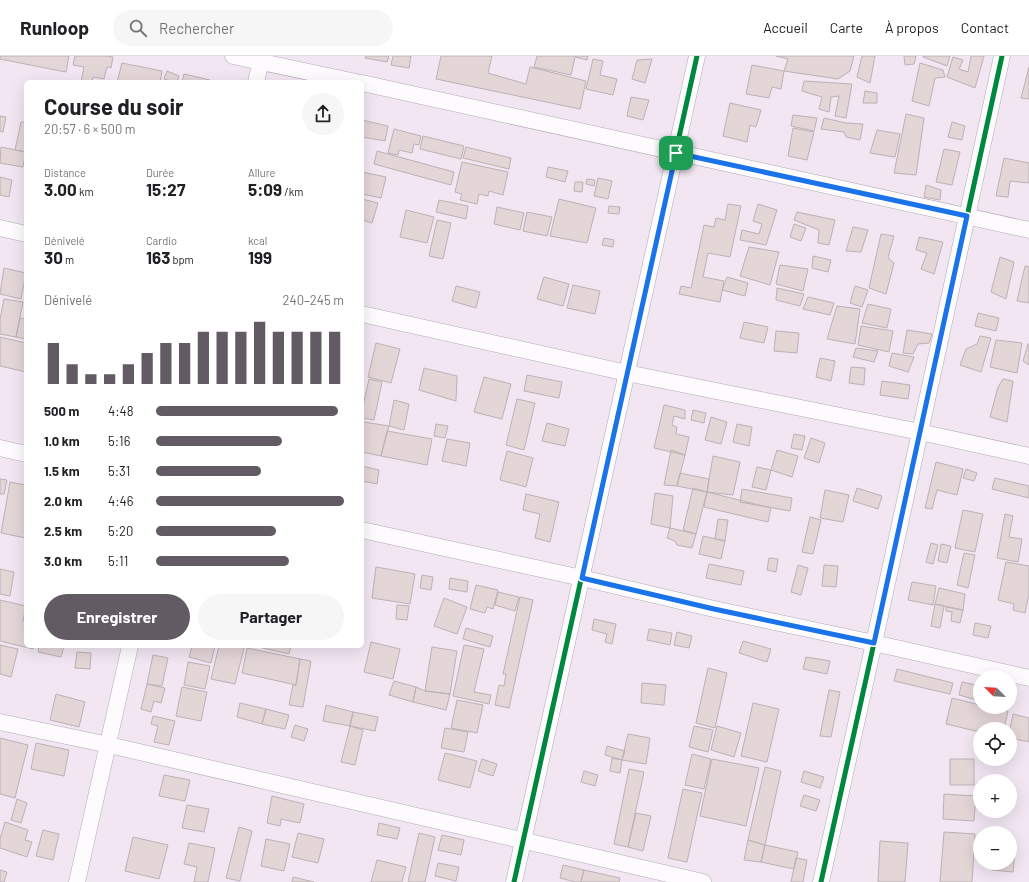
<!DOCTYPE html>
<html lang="fr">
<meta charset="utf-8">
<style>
:root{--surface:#fff;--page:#f6f6f6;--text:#202124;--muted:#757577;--line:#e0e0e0;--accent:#635b64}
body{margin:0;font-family:Barlow,sans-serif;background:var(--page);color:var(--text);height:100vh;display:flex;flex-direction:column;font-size:15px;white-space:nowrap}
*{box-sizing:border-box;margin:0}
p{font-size:13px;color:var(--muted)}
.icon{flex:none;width:22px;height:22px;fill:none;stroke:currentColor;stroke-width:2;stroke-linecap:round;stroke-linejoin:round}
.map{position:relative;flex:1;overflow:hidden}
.panel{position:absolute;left:24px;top:24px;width:340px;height:568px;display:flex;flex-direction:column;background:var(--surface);border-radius:6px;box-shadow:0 4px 16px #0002}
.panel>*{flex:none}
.needle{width:26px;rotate:294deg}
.buttons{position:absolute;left:973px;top:614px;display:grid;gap:8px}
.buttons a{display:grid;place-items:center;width:44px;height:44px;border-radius:50%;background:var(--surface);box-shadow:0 4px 16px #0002;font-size:20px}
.pin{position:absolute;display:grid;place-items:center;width:34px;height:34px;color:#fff;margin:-17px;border-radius:8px;box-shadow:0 2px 6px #0006}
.round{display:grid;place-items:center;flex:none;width:42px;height:42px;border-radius:21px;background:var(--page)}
.headline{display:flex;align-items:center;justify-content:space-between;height:68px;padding:0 20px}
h1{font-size:22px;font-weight:700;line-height:30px}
.metrics{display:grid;grid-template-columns:repeat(3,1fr);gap:6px;height:68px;padding:4px 20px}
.metrics div{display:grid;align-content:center}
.metrics b{font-size:17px;font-weight:700}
.metrics small{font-size:11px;font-weight:400}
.metrics p{font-size:11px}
.chart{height:112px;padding:8px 20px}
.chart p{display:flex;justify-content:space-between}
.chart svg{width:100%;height:72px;margin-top:4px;stroke:var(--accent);stroke-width:6}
.button{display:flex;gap:8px;margin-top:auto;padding:8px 20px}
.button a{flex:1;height:46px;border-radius:24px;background:var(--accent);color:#fff;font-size:16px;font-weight:700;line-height:46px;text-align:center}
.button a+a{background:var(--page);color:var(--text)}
ul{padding:0 20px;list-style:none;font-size:13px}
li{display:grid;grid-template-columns:64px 48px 1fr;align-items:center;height:30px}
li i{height:10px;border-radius:5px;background:var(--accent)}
header{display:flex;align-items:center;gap:24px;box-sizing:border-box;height:56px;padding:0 20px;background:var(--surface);border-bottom:1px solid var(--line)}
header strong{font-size:19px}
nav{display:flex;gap:22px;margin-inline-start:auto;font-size:14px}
.search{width:280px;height:36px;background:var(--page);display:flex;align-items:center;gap:10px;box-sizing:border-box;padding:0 14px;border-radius:22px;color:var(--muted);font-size:15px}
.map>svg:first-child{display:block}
.building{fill:#e4d5d7;stroke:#bcb1b5}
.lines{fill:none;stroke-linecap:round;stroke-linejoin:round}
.minor-casing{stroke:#b2aab3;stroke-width:17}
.minor{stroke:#fdfbfd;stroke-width:16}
.cycleway-casing{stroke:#fff;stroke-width:8}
.cycleway{stroke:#00873e;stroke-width:5}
.route-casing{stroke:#fff;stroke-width:8}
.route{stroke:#1a73e8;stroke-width:5}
</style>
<header>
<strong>Runloop</strong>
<div class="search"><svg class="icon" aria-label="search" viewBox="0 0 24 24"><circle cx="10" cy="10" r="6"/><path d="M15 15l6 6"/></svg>Rechercher</div>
<nav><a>Accueil</a><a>Carte</a><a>À propos</a><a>Contact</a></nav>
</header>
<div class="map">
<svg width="1029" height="826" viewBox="0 0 1029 826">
<rect width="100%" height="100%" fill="#f1e6f2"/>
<!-- building -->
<path class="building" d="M0,0H69L66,16L0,3Z
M75,0H107L113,1L111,12L107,11L104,23L93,21L92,26H81L84,11L73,9Z
M366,0H389L387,6L365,2Z
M393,0H411L409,12L391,9Z
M441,0H492L488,17L526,28L530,11L586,25L580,53L436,23Z
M537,0H588L587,4L575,1L571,19L534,11Z
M776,0H854L850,15L838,23L784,15L788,3Z
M862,0H875L870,27L857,21Z
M904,0H916L914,8L905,9Z
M923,0H950L947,10L923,1Z
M971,0H984L975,32L947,21L953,1L963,4L959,13L968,16Z
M593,3L603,5L600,19L617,23L613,39L586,33Z
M652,3L645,27L632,23L637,4Z
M122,7L162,15L160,26H117Z
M920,7L943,14L945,21L935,22L929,50L912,45Z
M752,9L784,15L781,33L772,31L769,42L746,38Z
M1029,11V43L1021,42Z
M167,15L179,20L177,26H173L164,23Z
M184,18L210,24V26H182Z
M804,25L852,28L846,62L835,60L839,40L831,41L829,56L819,53L822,41L802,35Z
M865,35L877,37V47H863Z
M631,41L649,44L643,64L627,60Z
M730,47L761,54L756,71L750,69L747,86L723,80Z
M906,58L924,62L916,119L894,117Z
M793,59L817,62L814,75L791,70Z
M0,60L6,61L3,76L0,75Z
M824,62L846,67L863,68L860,84L846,81L844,76L821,73Z
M362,64L388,70L385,85L362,81Z
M21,66H26V96L15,94Z
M952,66L965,70L962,84L948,81Z
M793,72L814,76L807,104L788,100Z
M394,73L421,80L419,89L414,88L412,97L399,94L398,99L388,97Z
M877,74L900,78L895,101L870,97Z
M423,80L464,90L461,103L420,93Z
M1,91L26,96L23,111L0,107Z
M466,91L511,102L509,113L463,102Z
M944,93L960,96L952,129L936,126Z
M377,95L454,116L451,129L374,108Z
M1004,102L1029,107V127L1010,125L1008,141L996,140Z
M462,106L508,116L503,139L489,135L488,140L479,138L477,148L460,144L462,138L455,136Z
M548,111L568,115L565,126L546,121Z
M362,116L386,121L381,142L362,138Z
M0,121L12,124L9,141L0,139Z
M598,122L612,125L608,143L594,140Z
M587,123L595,124L594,130L586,128Z
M575,126H583L582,136L574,135Z
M926,129L941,134L940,144L924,141Z
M362,143L378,147L372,167L362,164Z
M559,143L596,152L587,187L550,180Z
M439,144L468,150L466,163L436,156Z
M728,148L741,150L730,201L708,197L703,221L724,225L720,246L679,238L681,230L691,232L704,169L714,171L716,162L725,164Z
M758,148L777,154L766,189L740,184L742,174L759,178L762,168L753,165Z
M609,150L620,151L619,158L608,157Z
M497,151L524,157L520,174L494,168Z
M406,154L434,161L427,187L400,181Z
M527,156L552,161L547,180L523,175Z
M797,156L835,164L829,189L818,187L819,174L794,164Z
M437,164L451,167L443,203L429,200Z
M794,168L806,172L801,185L790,181Z
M853,171L868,174L861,196L846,195Z
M881,178L894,180L888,202L894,207L886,238L869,232Z
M919,181L943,186L934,218L921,213L927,197L916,194Z
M604,182L614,184L613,191L602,189Z
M749,191L779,196L770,229L740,220Z
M813,200L831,204L828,216L812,212Z
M1000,201L1014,206L1006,243L991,236Z
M780,209L808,213L803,235L776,228Z
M1025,210L1029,211V247L1017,245Z
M4,212L26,217L21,243L0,238Z
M544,221L569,228L563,250L537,243Z
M727,221L748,227L745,240L722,234Z
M573,229L600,235L595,258L567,252Z
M456,230L480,236L476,252L452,245Z
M855,230L868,234L862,251L850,247Z
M777,232L804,238L800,250L776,244Z
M808,241L834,247L830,259L803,253Z
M4,243L23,246L16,281L0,278V263Z
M868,248L891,253L887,272L862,267Z
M837,250L860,253L855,288L827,283Z
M978,257L999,262L996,275L975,270Z
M20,262L26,263V283L16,281Z
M744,266L768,271L764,287L740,282Z
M861,270L893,275L889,296L858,289Z
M907,274L932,278L929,287L918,288L913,298L903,297Z
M776,275L799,277L797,297L774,295Z
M980,280L991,282L981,316L960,309L966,293L977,288Z
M0,281L26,287V316L0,310Z
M996,284L1022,287L1017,317L990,311Z
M376,287L400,293L391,327L368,321Z
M1028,288H1029V309L1023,305Z
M856,292L878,295L874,306L853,301Z
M892,297L914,301L908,316L889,310Z
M820,302L835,305L831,325L816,321Z
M851,311L865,312L864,329L849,327Z
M424,312L457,320L456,345L419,334Z
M527,319L562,326L559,342L524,335Z
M484,321L511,328L502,363L474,356Z
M369,323L382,326L374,364L362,362V355Z
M1003,323L1013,325L1007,366L990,361L998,331Z
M882,325L910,329L908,343L880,339Z
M517,343L535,347L524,394L506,389Z
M394,344L409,348L404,374L389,370Z
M664,349L685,354V363L674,360L672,369L677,371L676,378L689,381L685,399L654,392Z
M693,354L706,357L704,367L691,364Z
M711,361L727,366L721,388L705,384Z
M364,366L389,370L381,400L362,396V375Z
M547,367L569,373L565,390L542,385Z
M436,368L448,370L445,382L434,380Z
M737,368L752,371L749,390L733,386Z
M387,375L432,383L427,409L381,400Z
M794,378L805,380L802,394L791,392Z
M811,382L825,387L819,407L804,402Z
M447,383L470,387L466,410L442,405Z
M671,394L685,399L677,430L664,429Z
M777,394L798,400L792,421L771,414Z
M507,395L533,402L526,431L500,424Z
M713,400L740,406L733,439L707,436Z
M936,406L963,413L957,439L937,434L932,453L925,452Z
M362,410L379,414L377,428L362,425Z
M757,411L771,414L766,434L752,431Z
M966,413L977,417L974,425L963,422Z
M680,417L709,423L707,436L677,430Z
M995,422L1029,430V442L992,433Z
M0,423L7,424L4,438H0Z
M10,426L26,429V482L1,477Z
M693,432L707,436L696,478L683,474Z
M857,432L882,440L878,453L853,445Z
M742,433L792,442L790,455L740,446Z
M825,434L849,439L843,466L820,462Z
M707,436L771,452L768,466L704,451Z
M655,437L673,440L670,472L651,468Z
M526,438L559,446L550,486L535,482L540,458L523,454Z
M963,454L983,458L975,496L955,492Z
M1005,458L1013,460L1009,481L1022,483L1018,506L997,502Z
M810,461L821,464L813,498L802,496Z
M718,463L728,464L725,485L715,483Z
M670,472L696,478L692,492L677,489L675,485L667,482Z
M703,480L725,485L721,503L699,498Z
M931,487L938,489L933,508L926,506Z
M941,488L951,490L947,507L938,505Z
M964,497L975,499L968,532L957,529Z
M769,502L778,503L776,516L767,514Z
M1006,506L1029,510V538L1025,557L1013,554L1014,548L998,544Z
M709,508L744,515L741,529L706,522Z
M798,509L808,512L801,539L791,536Z
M824,509L838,510L836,531L822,530Z
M376,511L415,518L410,548L372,542Z
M0,513L14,516L10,540L0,538Z
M422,519L433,521L431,534L420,532Z
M450,522L468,525L467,536L449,533Z
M912,526L936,530L933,549L908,544Z
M476,529L498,534L493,553L487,551L485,557L470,553Z
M939,532L965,538L963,554L935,548Z
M498,536L519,541L515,555L495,549Z
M520,541L533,544L509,652L495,649L499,629L504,630L506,618H503Z
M444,542L467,551L457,578L434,570Z
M0,544L26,550L23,565L26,566V590H34L33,593L0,585Z
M935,548L944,550L940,572L931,570Z
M397,549L409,550L407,564L396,563Z
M946,551L963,554L960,567L951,565L952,556L946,555Z
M594,563L616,568L612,588L605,586L607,578L592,574Z
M975,567L991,570L988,582L973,579Z
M466,572L493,580L490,591L463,583Z
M649,573L672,577L670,589L647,584Z
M677,576L692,580L689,592L674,589Z
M743,585L771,593L767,606L739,597Z
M371,586L400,593L393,623L364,616Z
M0,589L18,593L11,621L0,618Z
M464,589L484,593L474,636L491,639L489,648L453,640Z
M39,590H64L61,601L38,596Z
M192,590H215L211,607L189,601Z
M219,590H236L244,592L235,628L211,623Z
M254,590H291L289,598Z
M432,591L457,595L450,638L425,635Z
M247,592L300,603L296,629L242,617Z
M77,596L91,597L90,613L75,612Z
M153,599L168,602L162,630L147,628Z
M806,601L830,605L827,618L803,613Z
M300,603L311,605L303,651L289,649L293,629H296Z
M188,606L210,610L205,633L184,629Z
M708,612L727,617L715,672L696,667Z
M897,613L953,627L950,638L894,625Z
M394,625L416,631L413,646L389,639Z
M962,626L980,630V645L959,639Z
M642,627L666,629L664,649L641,647Z
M147,628L165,632L161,647L154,645L151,656L141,653Z
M182,631L207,636L201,665L176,660Z
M416,631L425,635L450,638L446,654L413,646Z
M829,634L840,636L831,681L820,680Z
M56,638L85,646L79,671L50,664Z
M952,642L980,649V651H990L1008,655L1004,673H980V676L946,668Z
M457,644L483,649L477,677L451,672Z
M240,647L266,653L262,668L237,661Z
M753,647L779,653L767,706L741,700Z
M326,649L353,656L350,670L323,665Z
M266,653L289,659L285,673L262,668Z
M353,656L378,661L375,675L350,670Z
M1013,658L1029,662V686L1010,682V673Z
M153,660L175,665L169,689L154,686L158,670L151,668Z
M295,669L308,673L304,685L291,681Z
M350,670L363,674L355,709L341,706Z
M694,670L713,674L708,696L689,691Z
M717,670L741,677L734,701L711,694Z
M445,672L468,676L464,696L441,692Z
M628,678L650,682L646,708L622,704Z
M0,682L28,689L15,742L0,738Z
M36,687L69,694L64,720L31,713Z
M607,690L625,695L622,704L605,699Z
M445,697L477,705L470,732L438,724Z
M692,698L711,703L704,733L685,729Z
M612,702L622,704L620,717L610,715Z
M482,703L497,708L493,720L478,715Z
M712,703L759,712L746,770L700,760Z
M950,703H974V729H950Z
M765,711L781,715L765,789L748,784Z
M629,713L644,716L628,791L614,788Z
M584,715L598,719L595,730L581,726Z
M804,715L824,721L820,732L801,726Z
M164,719L190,724L185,745L159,740Z
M683,733L702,737L687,806L668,802Z
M944,738L976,740L974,765L943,763Z
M804,739L820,744L816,755L800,750Z
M272,740L304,748L300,767L281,763L280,770L267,767Z
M17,743L27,747L21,767L11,764Z
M187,749L209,753L204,776L182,772Z
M636,757L651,760L643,795L628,791Z
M5,766L28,774L25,784L32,786L27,801L0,792V783Z
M379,767L400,772L397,783L377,779Z
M239,771L252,775L240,825L226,822Z
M43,774L59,778L53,804L36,800Z
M944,776L975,778L972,826H940Z
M298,777L324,783L318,807L292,801Z
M419,777L435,781L425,826H408Z
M442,779L464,784L461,799L438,794Z
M133,781L168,789L159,823L125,815Z
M266,783L290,788L284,815L261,810Z
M748,784L765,789L761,806L744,804Z
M880,785L908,787L905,826H878Z
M189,787L215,792L208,826H194L197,811L184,808Z
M765,789L798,796L794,813L761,806Z
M1010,796H1015L1013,816L992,814L993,807H1010Z
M796,802L807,804L803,826H791Z
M377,804L406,811L402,826H371Z
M438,807L459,811L456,825L435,820Z
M563,809L584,814L581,826H575L560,822Z
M0,814L7,816L4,826H0Z
M584,814L620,822L619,826H581Z
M293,821L314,826H292Z"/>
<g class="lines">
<!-- minor casing -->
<g class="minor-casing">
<path id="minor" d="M233,0L356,26
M256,26L262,0
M362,27L1029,174
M0,172L26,178
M362,258L627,317L920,376L1029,400
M0,392L26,398
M362,474L582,522L714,553L874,587L1029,622
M0,666L109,689L703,826
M77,826L130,590
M514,826L697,0
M821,826L874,587L1002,0"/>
</g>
<!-- minor -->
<use href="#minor" class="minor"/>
<!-- cycleway casing -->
<g class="cycleway-casing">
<path id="cycleway" d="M514,826L697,0
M821,826L874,587L1002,0"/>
</g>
<!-- cycleway -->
<use href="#cycleway" class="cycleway"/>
</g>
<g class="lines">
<!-- route casing -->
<g class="route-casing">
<path id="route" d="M676,97L967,160L874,587L714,553L582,522Z"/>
</g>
<!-- route -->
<use href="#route" class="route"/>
</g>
</svg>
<div class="buttons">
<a><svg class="needle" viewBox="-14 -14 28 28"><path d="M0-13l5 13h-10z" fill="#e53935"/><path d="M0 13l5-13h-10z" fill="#757577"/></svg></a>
<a><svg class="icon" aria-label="locate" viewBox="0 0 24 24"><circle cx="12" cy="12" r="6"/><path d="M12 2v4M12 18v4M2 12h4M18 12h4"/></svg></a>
<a>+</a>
<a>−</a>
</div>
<div class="pin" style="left:676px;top:97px;background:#1e9e55"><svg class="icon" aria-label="arrive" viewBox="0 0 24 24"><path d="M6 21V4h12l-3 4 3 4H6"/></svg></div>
<section class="panel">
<div class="headline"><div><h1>Course du soir</h1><p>20:57 · 6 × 500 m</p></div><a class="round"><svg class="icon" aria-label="share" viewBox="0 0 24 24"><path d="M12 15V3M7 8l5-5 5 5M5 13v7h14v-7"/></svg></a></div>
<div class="metrics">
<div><p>Distance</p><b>3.00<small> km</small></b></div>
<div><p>Durée</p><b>15:27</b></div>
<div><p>Allure</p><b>5:09<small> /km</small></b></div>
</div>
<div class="metrics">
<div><p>Dénivelé</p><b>30<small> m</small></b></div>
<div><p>Cardio</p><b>163<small> bpm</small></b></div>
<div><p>kcal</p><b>199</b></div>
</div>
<div class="chart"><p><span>Dénivelé</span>240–245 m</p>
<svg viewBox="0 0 160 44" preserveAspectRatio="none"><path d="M5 44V19M15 44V32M25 44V38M35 44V38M45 44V32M55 44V25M65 44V19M75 44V19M85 44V12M95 44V12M105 44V12M115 44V6M125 44V12M135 44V12M145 44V12M155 44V12"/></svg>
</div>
<ul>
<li><b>500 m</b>4:48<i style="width:97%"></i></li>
<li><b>1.0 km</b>5:16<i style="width:67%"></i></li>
<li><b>1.5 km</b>5:31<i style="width:56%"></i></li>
<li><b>2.0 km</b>4:46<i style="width:100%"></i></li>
<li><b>2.5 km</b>5:20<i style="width:64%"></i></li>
<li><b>3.0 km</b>5:11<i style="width:71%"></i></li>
</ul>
<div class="button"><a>Enregistrer</a><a>Partager</a></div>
</section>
</div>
